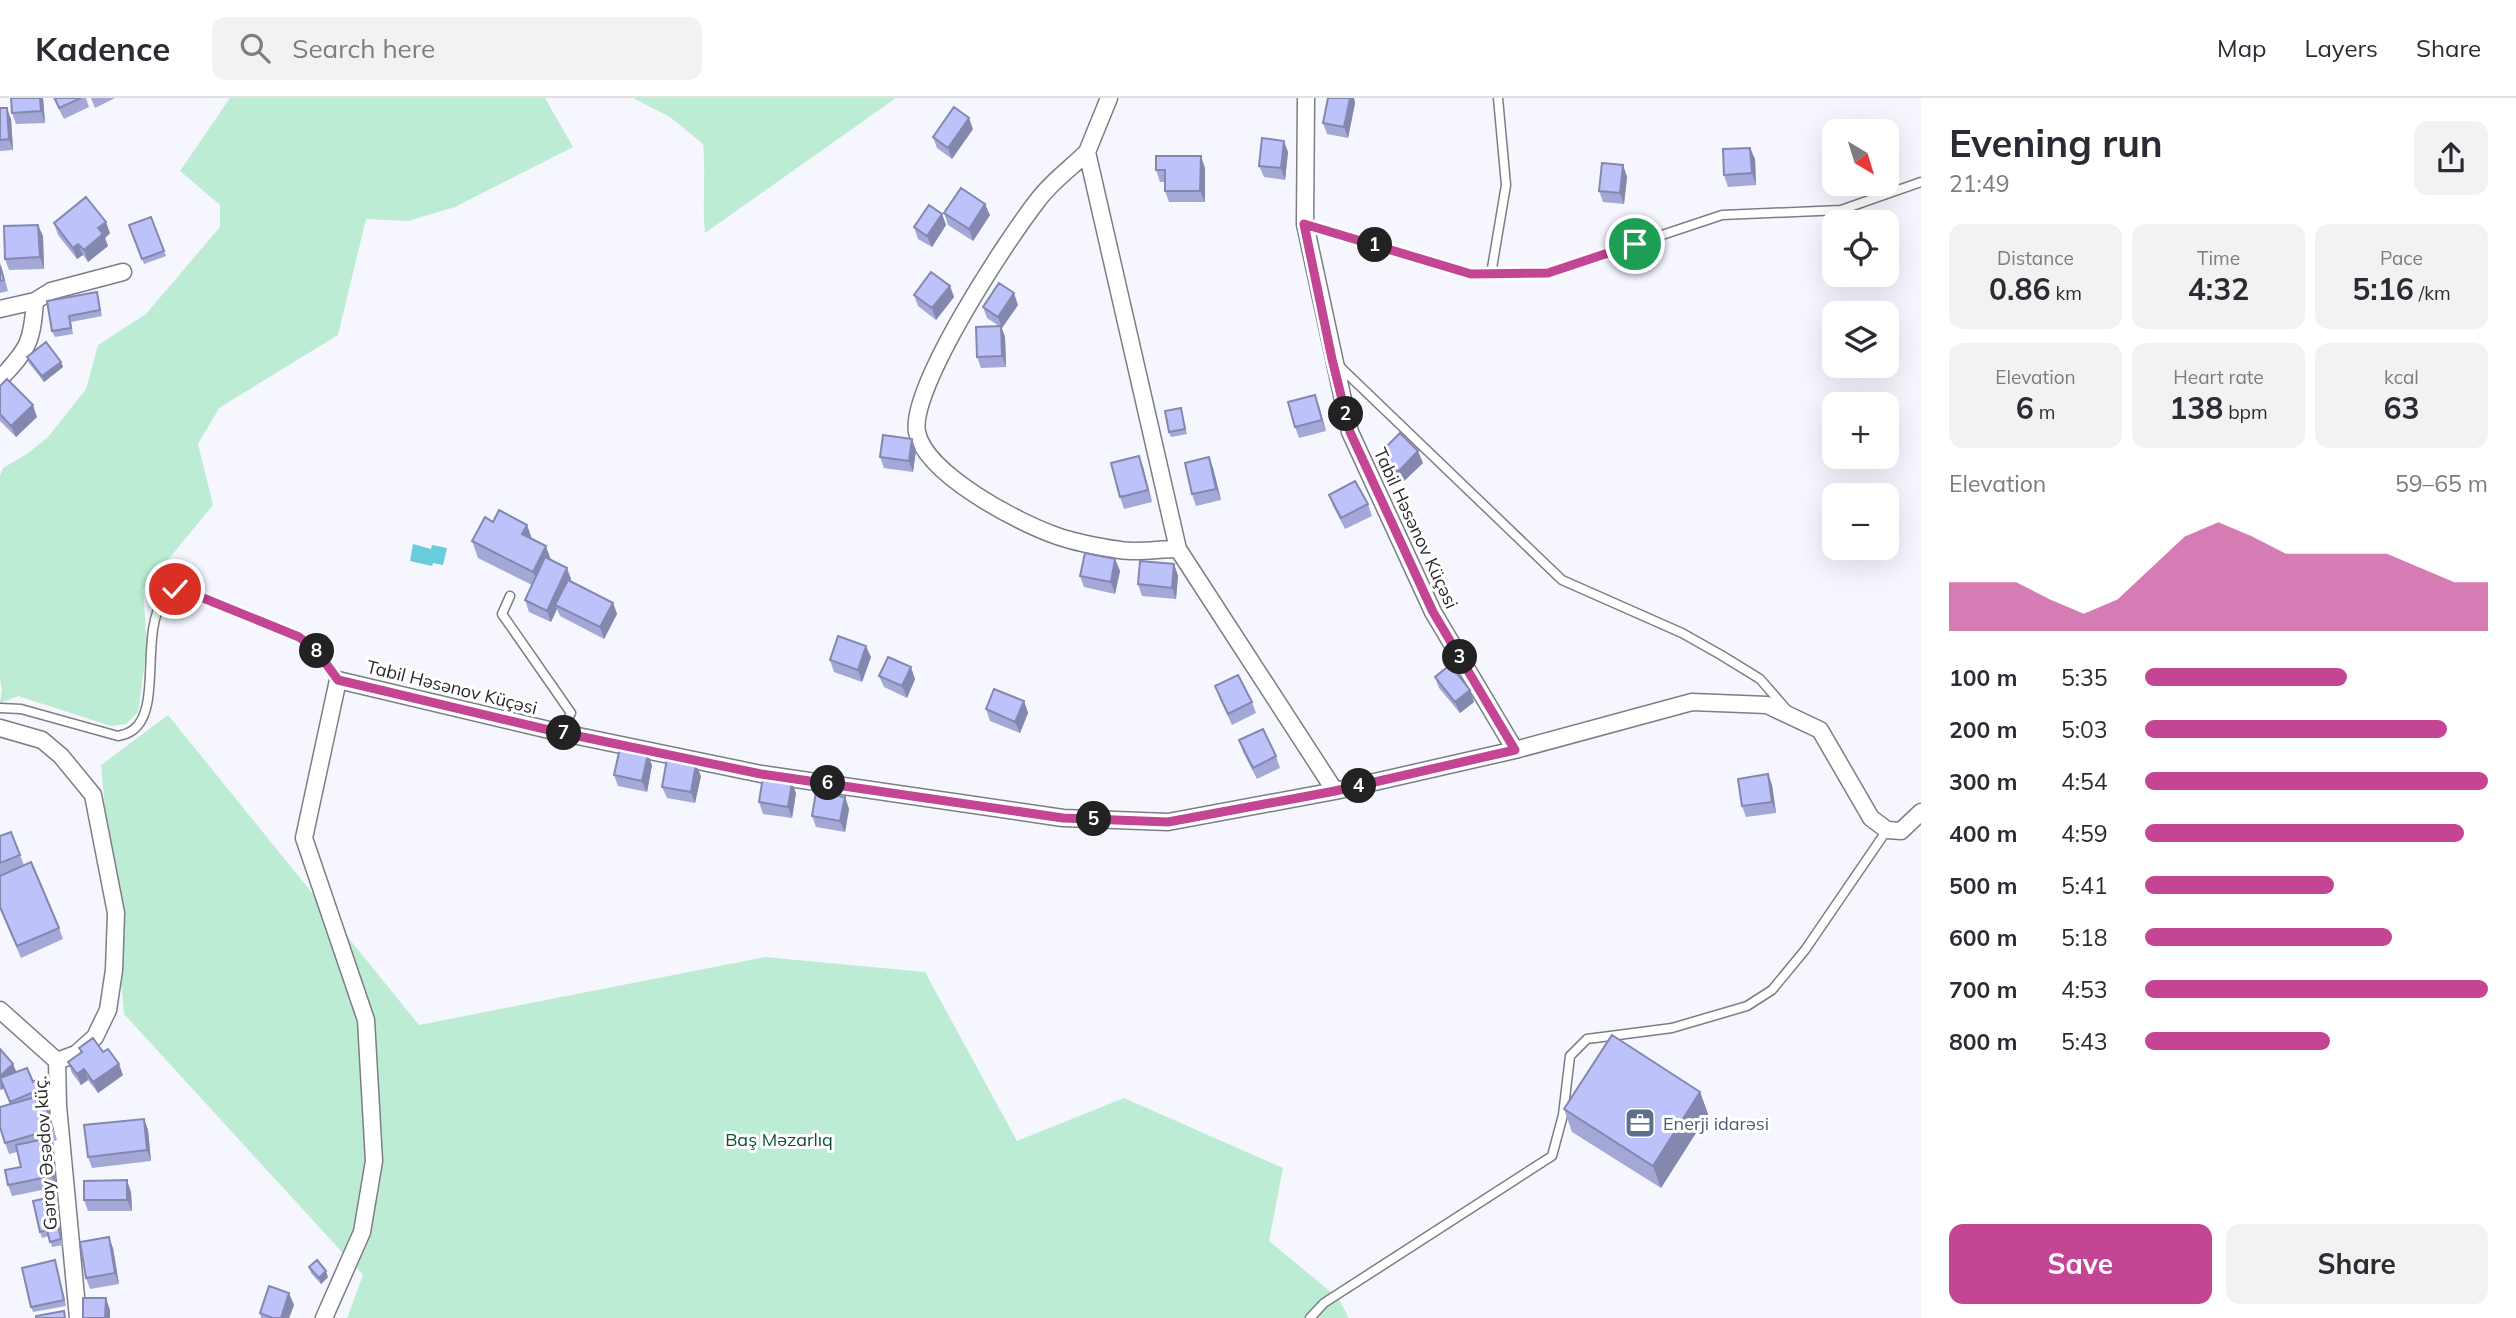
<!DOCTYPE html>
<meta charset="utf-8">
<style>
:root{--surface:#fff;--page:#f2f2f3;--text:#2b2b33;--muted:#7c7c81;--line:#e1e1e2;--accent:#c34593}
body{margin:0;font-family:Mulish,sans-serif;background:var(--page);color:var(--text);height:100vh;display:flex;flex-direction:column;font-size:26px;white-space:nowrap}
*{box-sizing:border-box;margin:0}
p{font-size:23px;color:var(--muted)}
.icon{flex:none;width:38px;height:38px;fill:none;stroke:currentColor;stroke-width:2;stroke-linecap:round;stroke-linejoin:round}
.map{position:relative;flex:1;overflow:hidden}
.side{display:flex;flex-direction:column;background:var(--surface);width:595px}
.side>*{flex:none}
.needle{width:46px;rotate:142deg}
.tools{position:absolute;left:1822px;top:21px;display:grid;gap:14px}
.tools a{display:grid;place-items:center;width:77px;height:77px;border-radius:14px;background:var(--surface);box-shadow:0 7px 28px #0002;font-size:35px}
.pin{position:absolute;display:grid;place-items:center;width:60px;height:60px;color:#fff;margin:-30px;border:4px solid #fff;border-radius:50%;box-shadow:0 2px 7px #0007}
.km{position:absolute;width:35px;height:35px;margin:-18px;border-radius:50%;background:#222;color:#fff;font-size:19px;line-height:35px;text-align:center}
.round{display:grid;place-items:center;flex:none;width:74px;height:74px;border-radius:14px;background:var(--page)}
.overview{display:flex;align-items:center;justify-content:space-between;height:119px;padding:0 28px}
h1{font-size:38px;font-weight:700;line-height:52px}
.stats{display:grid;grid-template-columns:repeat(3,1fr);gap:10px;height:119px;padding:7px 28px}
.stats div{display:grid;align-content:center;border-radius:14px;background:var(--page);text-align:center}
.stats b{font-size:30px;font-weight:700}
.stats small{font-size:19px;font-weight:400}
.stats p{font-size:19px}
.chart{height:196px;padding:14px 28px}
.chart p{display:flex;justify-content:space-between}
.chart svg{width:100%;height:126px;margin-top:7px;fill:var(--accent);opacity:.7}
.button{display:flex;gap:14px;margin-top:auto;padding:14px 28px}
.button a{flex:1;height:80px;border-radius:14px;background:var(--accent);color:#fff;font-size:28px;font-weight:700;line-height:80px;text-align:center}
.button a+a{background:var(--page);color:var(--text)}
ul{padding:0 28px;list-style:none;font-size:23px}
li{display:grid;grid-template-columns:112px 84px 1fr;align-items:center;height:52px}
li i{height:18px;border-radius:9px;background:var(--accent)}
header{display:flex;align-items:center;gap:42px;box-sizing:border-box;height:98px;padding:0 35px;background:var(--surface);border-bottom:2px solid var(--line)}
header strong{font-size:33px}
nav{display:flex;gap:38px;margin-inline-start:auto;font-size:24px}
.search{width:490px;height:63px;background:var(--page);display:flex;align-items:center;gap:18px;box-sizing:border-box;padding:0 24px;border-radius:14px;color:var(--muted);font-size:26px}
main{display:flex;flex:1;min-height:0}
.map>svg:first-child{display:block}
.green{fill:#bdecd4}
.water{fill:#67ccdb}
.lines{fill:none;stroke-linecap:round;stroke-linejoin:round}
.service-casing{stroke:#7d7d85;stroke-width:11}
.minor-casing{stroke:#7d7d85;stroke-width:19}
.service{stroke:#fff;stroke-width:8}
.minor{stroke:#fff;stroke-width:16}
.wall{fill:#a3a8d7}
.shaded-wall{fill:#8488af}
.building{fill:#bdc3fa;stroke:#8488af;stroke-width:2}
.route-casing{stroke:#fff;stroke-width:14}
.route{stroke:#c34593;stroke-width:9}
.labels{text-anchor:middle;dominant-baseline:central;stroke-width:6;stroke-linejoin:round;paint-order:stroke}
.street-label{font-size:18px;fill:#28282b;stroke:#fff}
.service-label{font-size:18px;fill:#4e5e75;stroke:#fff;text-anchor:start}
.park-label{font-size:18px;fill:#0d4e35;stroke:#fff}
</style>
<header>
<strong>Kadence</strong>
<div class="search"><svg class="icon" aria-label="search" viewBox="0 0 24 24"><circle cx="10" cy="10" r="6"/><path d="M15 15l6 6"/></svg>Search here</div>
<nav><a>Map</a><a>Layers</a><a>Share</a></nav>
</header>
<main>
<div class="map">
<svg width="1921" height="1220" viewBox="0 0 1921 1220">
<rect width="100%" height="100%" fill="#f5f6fe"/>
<!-- green -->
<path class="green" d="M230,0H545L573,49L455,109L408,123L366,121L338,237L219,310L198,346L213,407L143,492L147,549L138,614L126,626L111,628L18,598L0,605L2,592L0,580V378L3,370L27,356L48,339L86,291L98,247L146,216L220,129V107L180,73Z
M633,0H896L705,135C702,105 706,75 703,46L670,19Z
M168,617L419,927L765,859L925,874L1017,1043L1124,1000L1283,1070L1269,1143L1338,1200L1349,1220H347L363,1177L124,916L101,667Z"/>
<!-- water -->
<path class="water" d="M413,446L431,451L432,447L447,450L443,467L433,465L432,468L410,463Z"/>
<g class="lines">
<!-- service casing -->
<g class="service-casing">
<path id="service" d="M1305,126L1470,176L1548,175L1722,117L1841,112L1921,84
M1491,176L1506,87L1498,0
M1337,266L1562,482L1682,535L1721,557L1760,581L1787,612
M510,498L502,516L571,615L567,623L551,631
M0,610L21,611L118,638C123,637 129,635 133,632C162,611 140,536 163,502C165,498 171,494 175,491L186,493L299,539L316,552L338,582
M1310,1220L1324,1205L1552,1058L1563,1017L1570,958L1587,941L1672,930L1747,908L1772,892L1805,852L1887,732"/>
</g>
<!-- minor casing -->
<g class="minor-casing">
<path id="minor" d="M1109,0L1087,54L1178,451L1335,693
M1306,0L1305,126L1350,334L1433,514L1515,652
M1087,54C1071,70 1051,84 1038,102C1008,140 909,290 917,334C925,376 1019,425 1057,438C1077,445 1100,449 1120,452C1138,455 1159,451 1178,451
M35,203L51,193L123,174
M0,211L35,203C32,245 28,251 0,281
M0,630L42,642L61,658L93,697L116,815L114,872L108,912L95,939L76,956L57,963
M0,912L57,963L58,1008L78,1220
M324,1220L362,1134L374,1063L366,922L304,740L338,582L549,632L761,676L1063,720L1168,724L1335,693L1515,652L1692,604L1767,607L1820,632L1871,720L1887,732L1901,733L1921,714"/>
</g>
<!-- service -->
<use href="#service" class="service"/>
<!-- minor -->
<use href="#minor" class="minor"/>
</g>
<!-- wall -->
<path class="wall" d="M43,0L45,25L16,26L12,15Z
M53,0H86L89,9L64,21Z
M91,0H115L95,10Z
M1328,0H1354L1355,5L1348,40L1327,36L1323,25Z
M0,10L11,21L13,52L0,53Z
M973,31L952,61L937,50L933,39Z
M1750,50L1755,61L1756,87L1728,89L1724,77Z
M1288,54L1285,82L1264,79L1259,68Z
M1623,67L1627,79L1624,106L1603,104L1599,93Z
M1205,70V104H1169L1165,93V84H1160L1156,72Z
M944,115L990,117L973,143L948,127Z
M942,116L946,127L932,149L918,141L914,129Z
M151,119L166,158L144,166L129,127Z
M54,125L110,135L105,140L108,148L88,164L83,157L77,161L58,137Z
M43,138L44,171L9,172L5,161Z
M0,164L8,193L0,195Z
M950,188L954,199L936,222L918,208L914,197Z
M97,194L102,218L71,224L73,236L55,239L52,233Z
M1018,207L1002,230L1001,229L1005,239L1006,269L981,270L977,259L999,228L987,220L983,209Z
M27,259L61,264L63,269L44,284L29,265Z
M0,288L37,319L16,339L0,323Z
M1319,308L1326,333L1299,340L1295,329Z
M1181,310L1187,336L1171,339L1169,334Z
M916,352L913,374L884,370L880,359Z
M1379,356L1423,365L1402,385L1383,367Z
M1209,359L1213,370L1221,402L1196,408L1192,396Z
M1143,369L1152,404L1124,411L1120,399Z
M1329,397L1368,406L1372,418L1345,431L1333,408Z
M493,424L527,427L532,442L551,462L571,481L570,483L613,505L617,516L604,541L560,518L557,511L551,524L529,514L525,502L532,487L478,460L472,443Z
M1115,461L1120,473L1115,496L1084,489L1080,478Z
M1174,466L1178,478L1176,501L1142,498L1138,486Z
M871,559L862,584L834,574L830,562Z
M879,578L915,581L907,600L884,589Z
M1435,579L1470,592L1474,604L1460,615L1439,590Z
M1215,588L1252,604L1256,615L1232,627L1219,599Z
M1024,603L1028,615L1020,635L990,623L986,611Z
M1239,642L1276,658L1280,670L1257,681L1243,654Z
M652,667L647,694L618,688L614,677Z
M1768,676L1772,687L1776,715L1746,719L1742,708Z
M701,678L695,705L667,700L662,689Z
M796,695L792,720L763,716L759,704Z
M845,699L849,711L845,734L816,729L812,718Z
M0,738L20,757L24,767L59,830L63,841L21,860L0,811Z
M79,950L103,954L123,977L98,995L88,982L81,987L72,975L68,964L81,955Z
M0,951L13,966L16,974L33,984L37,982L47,1008L57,1042L47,1045L49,1052L57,1089L12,1098L8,1087L21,1069L17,1054L9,1056L5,1045L10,1006L4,990L1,992L0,991Z
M1700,994L1708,1016L1661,1090L1572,1034L1564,1011Z
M144,1021L148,1032L151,1063L92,1070L88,1059Z
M131,1094L132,1113H88L84,1102Z
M54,1105L63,1147L52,1149L49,1138L42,1140L40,1134Z
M113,1150L119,1186L90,1191L86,1180Z
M55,1162L66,1208L33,1214L31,1209Z
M309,1169L328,1179L321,1186L311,1175Z
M294,1207L289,1220H261L260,1215Z"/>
<!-- shaded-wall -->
<path class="shaded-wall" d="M40,0H43L45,25L41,13Z
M1350,0H1354L1355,5L1348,40L1344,29Z
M7,10L11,21L13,52L9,41Z
M969,20L973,31L952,61L948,50Z
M1284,43L1288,54L1285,82L1281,70Z
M1750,50L1755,61L1756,87L1752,75Z
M1201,58L1205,70V104L1200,93Z
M1623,67L1627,79L1624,106L1620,95Z
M985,106L990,117L973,143L969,131Z
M942,116L946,127L932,149L927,138Z
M106,124L110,135L105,140L108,148L88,164L84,152L98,130Z
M38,127L43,138L44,171L40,159Z
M78,146L83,157L77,161L73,150Z
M950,188L954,199L936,222L932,210Z
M1014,195L1018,207L1002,230L998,219Z
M1001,228L1005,239L1006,269L1002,258Z
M61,264L63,269L44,284L42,278Z
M1315,297L1319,308L1326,333L1322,322Z
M33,307L37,319L16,339L11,328Z
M912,341L916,352L913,374L909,363Z
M1418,353L1423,365L1402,385L1398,374Z
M1139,358L1143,369L1152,404L1148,392Z
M1209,359L1213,370L1221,402L1216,391Z
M527,427L533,444L522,436Z
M546,448L552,465L540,491L533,474Z
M1115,461L1120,473L1115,496L1111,484Z
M1174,466L1178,478L1176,501L1172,490Z
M567,470L571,481L558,508L555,507L557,511L551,524L547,513Z
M613,505L617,516L604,541L600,529Z
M866,548L871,559L862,584L858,572Z
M911,569L915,581L907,600L902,588Z
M1470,592L1474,604L1460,615L1455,604Z
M1024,603L1028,615L1020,635L1015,624Z
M648,656L652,667L647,694L642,683Z
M696,666L701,678L695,705L691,694Z
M1768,676L1772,687L1776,715L1772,704Z
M792,684L796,695L792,720L788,709Z
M845,699L849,711L845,734L840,723Z
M13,966L18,978L1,992L0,978Z
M119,966L123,977L98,995L93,984Z
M84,971L88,982L81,987L77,976Z
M1700,994L1708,1016L1661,1090L1653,1068Z
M144,1021L148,1032L151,1063L147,1052Z
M45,1041L49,1052L57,1089L52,1078Z
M127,1082L131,1094L132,1113L127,1102Z
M109,1139L113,1150L119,1186L115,1175Z
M326,1173L328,1179L321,1186L319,1180Z
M289,1195L294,1207L289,1220H281Z
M106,1200L110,1212V1220H105Z"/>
<!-- building -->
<path class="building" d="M11,0H40L41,13L12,15Z
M55,0H81L59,10Z
M1328,0H1350L1344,29L1323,25Z
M954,9L969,20L948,50L933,39Z
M0,10H7L9,41L0,42Z
M1262,40L1284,43L1281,70L1259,68Z
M1750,50L1752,75L1724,77L1723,51Z
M1156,58H1201L1200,93H1165V72H1156Z
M1602,65L1623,67L1620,95L1599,93Z
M961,90L985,106L969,131L944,115Z
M86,99L106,124L98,130L103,136L84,152L78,146L73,150L54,125Z
M929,107L942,116L927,138L914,129Z
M151,119L164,153L142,161L129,127Z
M38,127L40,159L5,161L4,128Z
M0,168L4,182L0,183Z
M931,174L950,188L932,210L914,197Z
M999,185L1014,195L998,219L983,209Z
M97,194L100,212L69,218L71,230L52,233L47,203Z
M1001,228L1002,258L977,259L976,229Z
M46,244L61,264L42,278L27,259Z
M7,281L33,307L11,328L0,316V288Z
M1315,297L1322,322L1295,329L1288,304Z
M1181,310L1185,331L1169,334L1165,313Z
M1400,335L1418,353L1398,374L1379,356Z
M883,337L912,341L909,363L880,359Z
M1139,358L1148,392L1120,399L1111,365Z
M1209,359L1216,391L1192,396L1185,365Z
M1355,383L1368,406L1341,420L1329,397Z
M499,412L527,427L522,436L546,448L533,474L472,443L485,419L493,424Z
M1085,455L1115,461L1111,484L1080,478Z
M545,459L567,470L547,513L525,502Z
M1140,463L1174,466L1172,490L1138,486Z
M568,482L613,505L600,529L555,507Z
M838,538L866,548L858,572L830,562Z
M888,559L911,569L902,588L879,578Z
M1450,567L1470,592L1455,604L1435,579Z
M1238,577L1252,604L1228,616L1215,588Z
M994,591L1024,603L1015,624L986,611Z
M1263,631L1276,658L1253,670L1239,642Z
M620,650L648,656L642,683L614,677Z
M667,661L696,666L691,694L662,689Z
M1768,676L1772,704L1742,708L1738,681Z
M763,679L792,684L788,709L759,704Z
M816,694L845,699L840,723L812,718Z
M11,734L20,757L0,765V738Z
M31,764L59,830L17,848L0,809V778Z
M1612,937L1700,994L1653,1068L1564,1011Z
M93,940L103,954L108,951L119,966L93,984L84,971L77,976L68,964L82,954L79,950Z
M0,951L13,966L0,978Z
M27,970L33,984L37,982L41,991L10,1004L0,980Z
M43,997L53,1031L5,1045L0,1029V1009Z
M144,1021L147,1052L88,1059L84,1027Z
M45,1041L52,1078L8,1087L5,1072L21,1069L16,1047Z
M127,1082V1102H84V1083Z
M52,1099L61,1141L50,1144L47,1132L40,1134L33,1103Z
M109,1139L115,1175L86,1180L80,1144Z
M55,1162L64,1202L31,1209L22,1170Z
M317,1162L326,1173L319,1180L309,1169Z
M269,1188L289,1195L281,1220H273L260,1215Z
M83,1200H106L105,1220H83Z
M64,1213L65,1220H36V1218Z"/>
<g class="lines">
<!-- route casing -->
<g class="route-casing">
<path id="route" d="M175,491L186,493L299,539L316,552L338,582L549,632L761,676L1063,720L1168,724L1335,693L1515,652L1433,514L1350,334L1332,261L1304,126L1471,176L1548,175L1635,146"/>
</g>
<!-- route -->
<use href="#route" class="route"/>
</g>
<!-- icons -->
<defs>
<g id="office-square" transform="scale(1.575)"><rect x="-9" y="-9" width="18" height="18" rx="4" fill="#5c6f8a" stroke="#fff"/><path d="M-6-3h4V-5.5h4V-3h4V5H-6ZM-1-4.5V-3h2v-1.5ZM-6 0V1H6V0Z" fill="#fff"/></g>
</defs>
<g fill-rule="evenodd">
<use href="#office-square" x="1640" y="1025"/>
</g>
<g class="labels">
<!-- street labels -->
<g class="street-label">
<text transform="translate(1416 430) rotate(65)">Tabil Həsənov Küçəsi</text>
<text transform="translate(452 589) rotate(14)">Tabil Həsənov Küçəsi</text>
<text transform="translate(45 1055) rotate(-94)">Gəray Əsədov küç.</text>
</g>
<!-- service labels -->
<g class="service-label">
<text x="1663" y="1025">Enerji idarəsi</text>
</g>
<!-- park labels -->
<g class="park-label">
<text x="779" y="1041">Baş Məzarlıq</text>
</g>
</g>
</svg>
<div class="tools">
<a><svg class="needle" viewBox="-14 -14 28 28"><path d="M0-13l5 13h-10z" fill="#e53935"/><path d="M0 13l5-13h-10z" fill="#7c7c81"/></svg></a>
<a><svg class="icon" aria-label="locate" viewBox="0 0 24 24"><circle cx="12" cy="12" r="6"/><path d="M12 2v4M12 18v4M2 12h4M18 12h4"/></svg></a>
<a><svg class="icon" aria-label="layers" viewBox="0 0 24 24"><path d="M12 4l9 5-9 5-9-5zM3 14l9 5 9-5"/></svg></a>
<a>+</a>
<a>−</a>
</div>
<div class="pin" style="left:1635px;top:146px;background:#1e9e55"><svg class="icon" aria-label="arrive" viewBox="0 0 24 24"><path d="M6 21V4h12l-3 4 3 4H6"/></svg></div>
<div class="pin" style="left:175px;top:491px;background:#d93025"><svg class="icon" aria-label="check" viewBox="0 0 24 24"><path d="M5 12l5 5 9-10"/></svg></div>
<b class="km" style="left:1375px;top:147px">1</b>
<b class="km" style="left:1346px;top:316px">2</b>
<b class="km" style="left:1460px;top:559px">3</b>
<b class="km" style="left:1359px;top:688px">4</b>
<b class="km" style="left:1094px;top:721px">5</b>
<b class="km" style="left:828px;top:685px">6</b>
<b class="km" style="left:564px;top:635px">7</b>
<b class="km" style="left:317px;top:553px">8</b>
</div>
<section class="side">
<div class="overview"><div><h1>Evening run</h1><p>21:49</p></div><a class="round"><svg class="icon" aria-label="share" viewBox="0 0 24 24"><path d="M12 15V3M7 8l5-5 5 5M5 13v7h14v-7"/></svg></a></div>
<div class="stats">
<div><p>Distance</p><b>0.86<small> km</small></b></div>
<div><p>Time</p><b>4:32</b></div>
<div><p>Pace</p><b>5:16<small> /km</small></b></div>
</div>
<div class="stats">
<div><p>Elevation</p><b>6<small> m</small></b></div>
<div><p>Heart rate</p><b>138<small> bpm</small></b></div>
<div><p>kcal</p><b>63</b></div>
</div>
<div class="chart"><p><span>Elevation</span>59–65 m</p>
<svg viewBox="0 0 160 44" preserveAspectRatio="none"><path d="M0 44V27L10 27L20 27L30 33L40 38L50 33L60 22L70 11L80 6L90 11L100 17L110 17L120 17L130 17L140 22L150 27L160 27V44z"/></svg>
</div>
<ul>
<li><b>100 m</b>5:35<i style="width:59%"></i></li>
<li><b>200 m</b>5:03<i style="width:88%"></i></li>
<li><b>300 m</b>4:54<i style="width:100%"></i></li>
<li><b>400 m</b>4:59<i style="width:93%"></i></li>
<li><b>500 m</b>5:41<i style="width:55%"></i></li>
<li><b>600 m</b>5:18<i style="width:72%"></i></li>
<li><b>700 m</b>4:53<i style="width:100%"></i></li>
<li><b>800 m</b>5:43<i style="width:54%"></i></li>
</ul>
<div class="button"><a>Save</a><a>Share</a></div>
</section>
</main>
